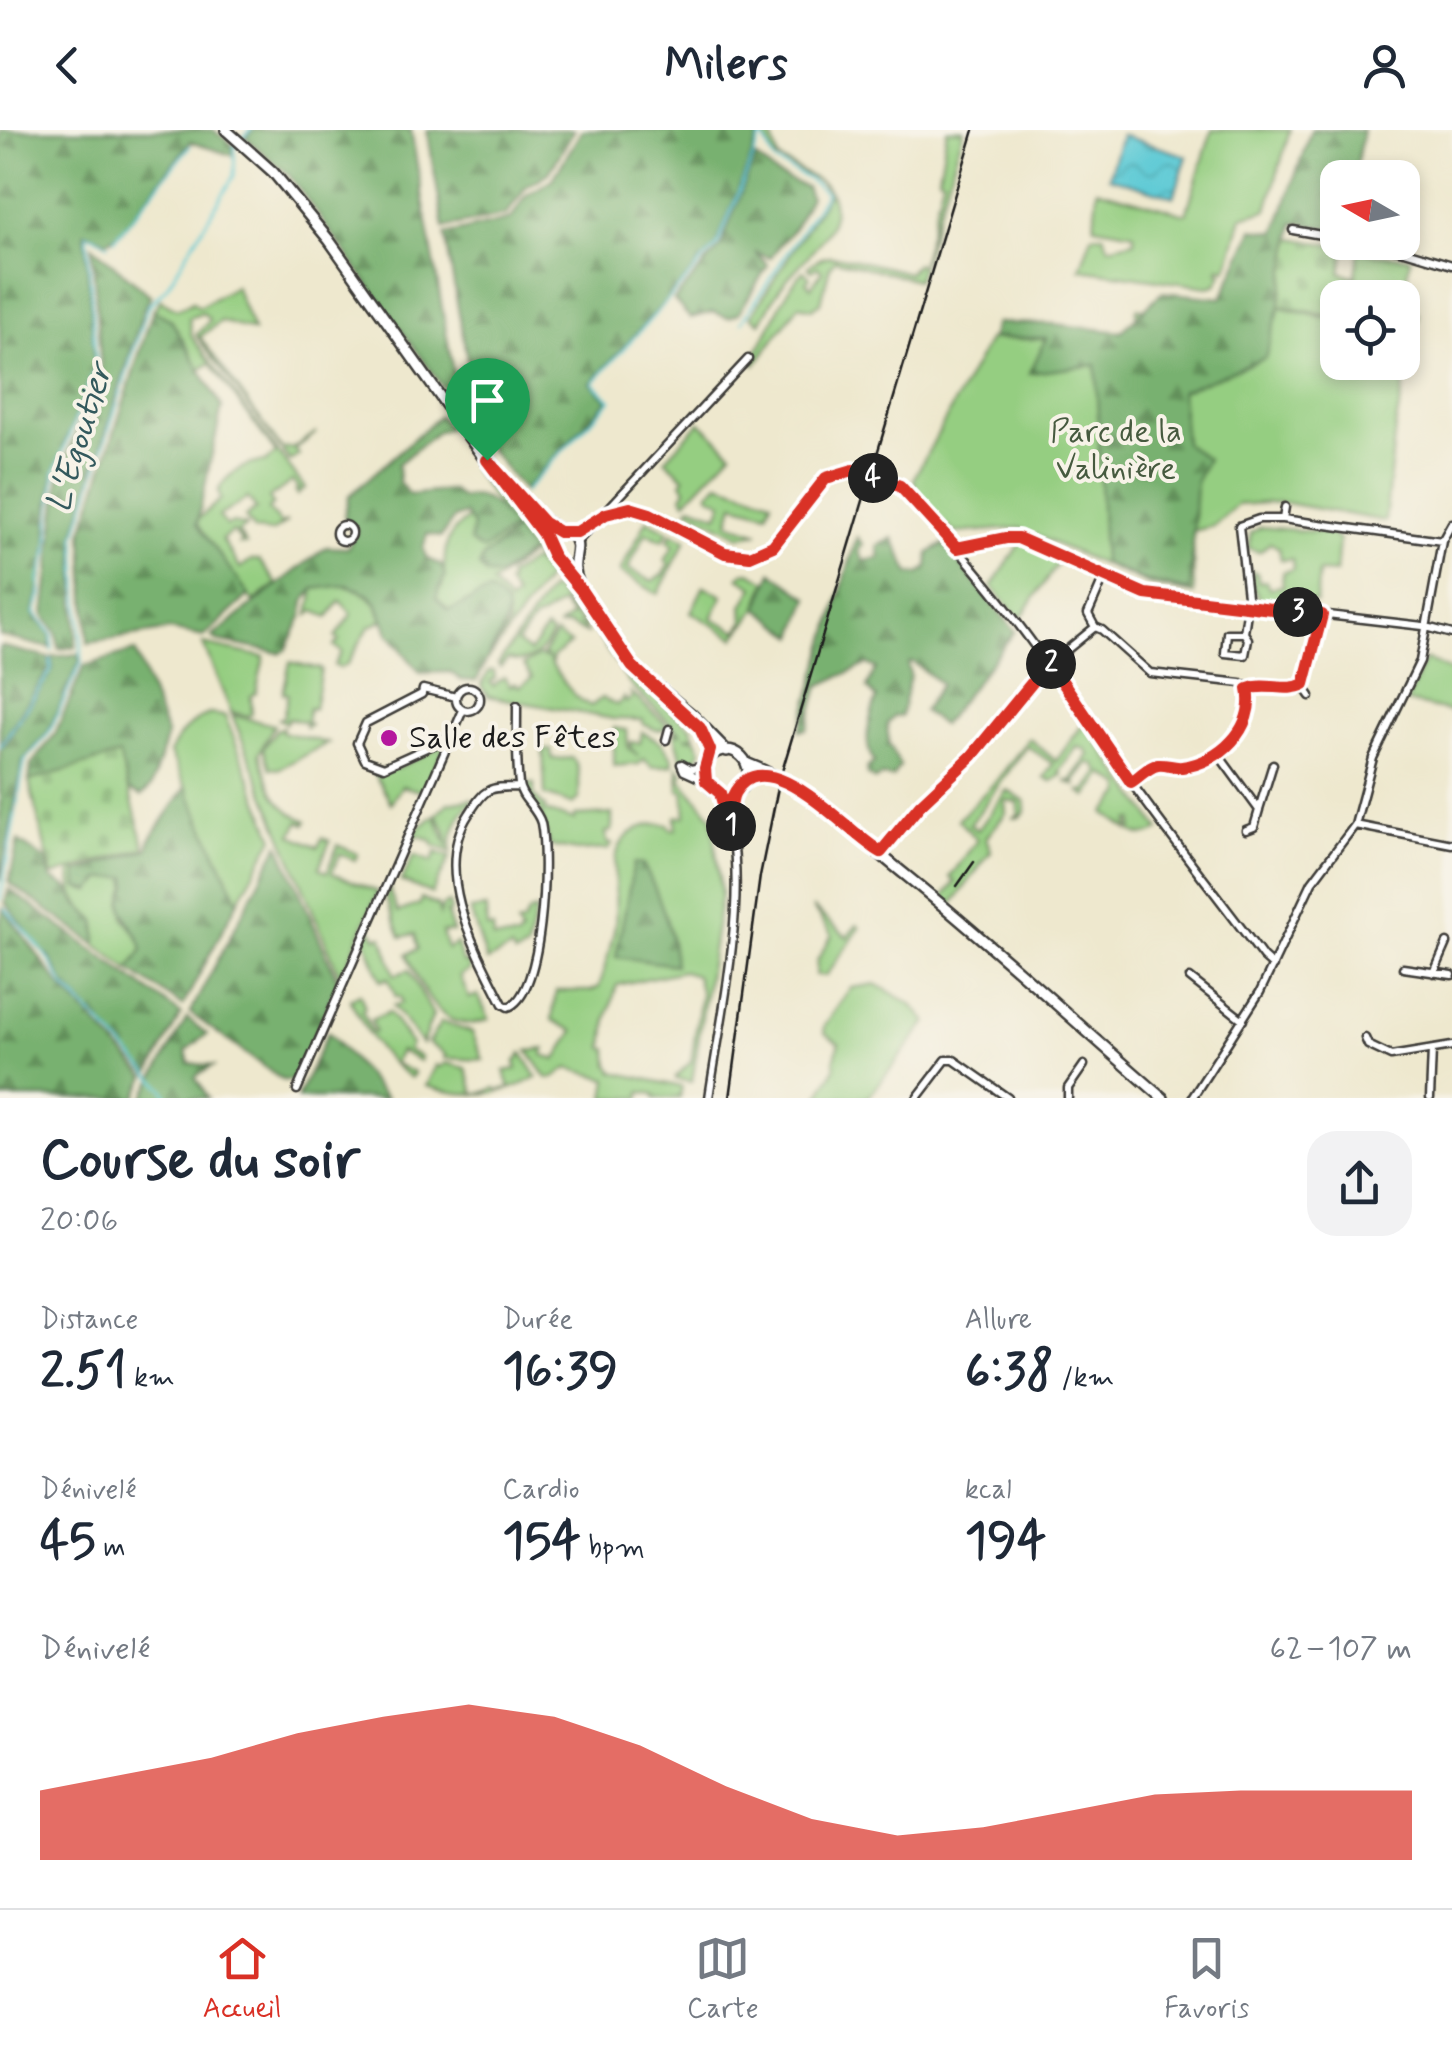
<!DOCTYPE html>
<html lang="fr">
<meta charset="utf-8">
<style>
:root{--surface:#fff;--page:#f2f2f3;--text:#1f2937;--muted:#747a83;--line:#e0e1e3;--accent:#d93025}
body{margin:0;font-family:Mynerve,sans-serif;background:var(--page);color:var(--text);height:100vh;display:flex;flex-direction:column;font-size:38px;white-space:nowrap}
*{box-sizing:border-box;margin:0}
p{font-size:32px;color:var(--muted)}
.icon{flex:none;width:55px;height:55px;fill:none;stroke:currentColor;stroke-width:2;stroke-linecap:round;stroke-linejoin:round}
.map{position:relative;height:968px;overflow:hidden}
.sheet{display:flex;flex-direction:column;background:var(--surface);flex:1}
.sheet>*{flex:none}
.needle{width:65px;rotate:279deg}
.tools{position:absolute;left:1320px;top:30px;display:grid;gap:20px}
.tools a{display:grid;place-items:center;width:100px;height:100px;border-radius:20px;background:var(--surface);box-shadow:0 5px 15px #0003;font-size:50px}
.pin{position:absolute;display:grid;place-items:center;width:85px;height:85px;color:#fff;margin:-102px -42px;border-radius:50% 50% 50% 0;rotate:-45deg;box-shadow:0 0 10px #0007}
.pin .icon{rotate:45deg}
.km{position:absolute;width:50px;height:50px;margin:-25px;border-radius:50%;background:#222;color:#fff;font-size:28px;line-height:50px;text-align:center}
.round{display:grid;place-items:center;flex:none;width:105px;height:105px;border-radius:30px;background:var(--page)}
.overview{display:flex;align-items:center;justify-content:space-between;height:170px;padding:0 40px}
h1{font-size:55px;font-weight:800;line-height:75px}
.metrics{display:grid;grid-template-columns:repeat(3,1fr);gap:15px;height:170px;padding:10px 40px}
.metrics div{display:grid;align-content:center}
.metrics b{font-size:50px;font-weight:800}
.metrics small{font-size:28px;font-weight:400}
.metrics p{font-size:28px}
.chart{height:280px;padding:20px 40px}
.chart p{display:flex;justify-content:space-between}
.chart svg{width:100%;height:180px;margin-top:10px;fill:var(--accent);opacity:.7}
header{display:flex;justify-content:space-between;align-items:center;height:130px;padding:0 40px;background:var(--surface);font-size:45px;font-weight:800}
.tabs{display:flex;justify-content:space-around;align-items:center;height:140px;border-top:2px solid var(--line);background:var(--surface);font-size:28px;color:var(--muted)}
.tabs a{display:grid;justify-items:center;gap:5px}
.tabs .on{color:var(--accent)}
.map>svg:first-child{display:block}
.green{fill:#95ce81;stroke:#58754e;stroke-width:2.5}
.forest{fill:url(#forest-firs);stroke:#4a6646;stroke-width:2.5}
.cemetery{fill:url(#cemetery-stones);stroke:#58754e;stroke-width:2.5}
.water{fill:url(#water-waves);stroke:#3d7378;stroke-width:2.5}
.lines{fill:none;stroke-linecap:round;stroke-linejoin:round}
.stream{stroke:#5ecad5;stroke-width:2.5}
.minor-casing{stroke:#3c3b37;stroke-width:11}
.secondary-casing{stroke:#3c3b37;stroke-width:14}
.minor{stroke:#fff;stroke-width:6}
.secondary{stroke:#fff;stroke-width:9}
.rail{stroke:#1c1c1c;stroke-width:2.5}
.route-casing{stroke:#fff;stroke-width:20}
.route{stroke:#d93025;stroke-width:12}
.poi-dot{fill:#b5179e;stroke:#f7f3e8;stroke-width:4}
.labels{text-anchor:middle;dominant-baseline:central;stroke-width:8;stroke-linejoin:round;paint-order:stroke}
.park-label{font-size:32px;fill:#465a3f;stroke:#f7f3e8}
.poi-label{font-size:32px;fill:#1c1c1c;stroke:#f7f3e8;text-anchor:start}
.water-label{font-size:35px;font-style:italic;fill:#33595d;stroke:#f7f3e8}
</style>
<header><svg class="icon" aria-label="back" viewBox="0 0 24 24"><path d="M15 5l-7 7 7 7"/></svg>Milers<svg class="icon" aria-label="person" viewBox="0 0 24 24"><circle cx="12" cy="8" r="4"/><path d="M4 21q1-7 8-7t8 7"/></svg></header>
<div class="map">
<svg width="1452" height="968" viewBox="0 0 1452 968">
<defs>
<pattern id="forest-firs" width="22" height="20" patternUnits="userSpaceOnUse" patternTransform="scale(2.5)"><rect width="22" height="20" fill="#78b16f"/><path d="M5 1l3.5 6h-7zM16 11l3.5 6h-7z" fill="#628f5a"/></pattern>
<pattern id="cemetery-stones" width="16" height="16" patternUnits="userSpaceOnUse" patternTransform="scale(2.5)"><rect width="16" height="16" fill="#95ce81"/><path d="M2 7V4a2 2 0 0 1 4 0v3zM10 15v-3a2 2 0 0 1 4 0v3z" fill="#80b06f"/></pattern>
<pattern id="water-waves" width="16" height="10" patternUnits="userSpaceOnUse" patternTransform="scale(2.5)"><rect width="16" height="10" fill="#5ecad5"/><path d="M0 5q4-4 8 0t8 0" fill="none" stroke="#51adb6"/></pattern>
</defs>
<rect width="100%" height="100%" fill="#f7f3e8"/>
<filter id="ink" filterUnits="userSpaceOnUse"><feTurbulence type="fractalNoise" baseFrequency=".01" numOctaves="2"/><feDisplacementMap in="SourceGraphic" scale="20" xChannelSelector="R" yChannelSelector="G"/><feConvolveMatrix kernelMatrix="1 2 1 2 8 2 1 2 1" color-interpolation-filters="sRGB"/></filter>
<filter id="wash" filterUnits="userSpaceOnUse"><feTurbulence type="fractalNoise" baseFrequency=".0048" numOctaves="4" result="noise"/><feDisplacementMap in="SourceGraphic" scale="40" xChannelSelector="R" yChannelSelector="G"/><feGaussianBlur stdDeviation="2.25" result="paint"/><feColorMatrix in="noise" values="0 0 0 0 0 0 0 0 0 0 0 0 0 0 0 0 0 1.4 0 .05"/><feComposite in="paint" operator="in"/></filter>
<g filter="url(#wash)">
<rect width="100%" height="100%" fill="#eee8ce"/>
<!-- green -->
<path class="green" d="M766,0H769L779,29L824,54C855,90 804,127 784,153C774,166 767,181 760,193L751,186L829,63L821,53L775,28L764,6Z
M947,0H964L917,150L835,130L830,136L821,173L812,179L799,175L755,235L751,231C771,202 779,168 803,141L810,147L806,152L811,157L822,141L817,137L812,141L808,137C814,132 820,127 829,126C844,125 892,139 908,143L916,134L921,135L943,49L939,47Z
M1212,0H1290L1267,80L1242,87L1229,133L1226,140L1220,137L1218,140L1222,144L1216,155L1208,157L1080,139L1092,105H1103L1109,117L1134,111V103L1094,96L1097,59L1186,84Z
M1359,122L1410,128L1403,169L1353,167Z
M235,156L253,201L221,191L200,207L282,319L293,318L317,302L295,319L299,325L290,331L196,205L210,190L203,183L189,188L192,207L305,358L297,365L295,362L298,359L292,351L269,368L273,374L268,379L280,394L287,392L272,402L254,400L245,387L256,379L248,368L219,386L227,396L233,393L246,396L238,402L246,414H239L241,411L233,401L222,409L240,438L251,430H259L277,454L253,472L197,394L198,389L221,369L218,362C224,345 247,332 265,332L276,323L210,233L199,241L171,190L153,181L160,170L177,179L193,172L199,177Z
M1137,178H1280L1337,190L1338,232H1402L1403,178L1419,184L1395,298L1385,391L1280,372L1237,375L1214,396L1193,401L1194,464L1152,456L1019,398L955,403C938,390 916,370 914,348L989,209H1135Z
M700,292L732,322L686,371L682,366L686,359L682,352L685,348L665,330Z
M472,324L558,441L549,444L531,424L492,454L509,472L516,467L507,454L510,451L508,447L531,431L535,432L547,448L489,528L488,526L508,496L506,475L494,466L465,472L460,478L448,480L436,468L438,460L442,457C448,426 437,411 468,388L473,396L511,399L513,402L483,428L530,422L472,338L476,335L469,326Z
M719,353L772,370L767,383L734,374L729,393L759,403L740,406L688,379L692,375L718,385L723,372L709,365V362Z
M647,390L668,401L663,411L646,403L628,439L652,451L664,444L669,434L665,431L674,415L668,411L672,403L686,410L658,464L620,442Z
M1261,397L1330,403L1339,410L1336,443L1319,442L1316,472L1312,471L1310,476L1262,472L1253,457L1251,441L1257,443L1259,452L1266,451L1269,458L1283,456L1282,442L1293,439L1292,429L1281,430L1279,418L1270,413L1259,422L1248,418L1251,403Z
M1021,411L1060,430L1020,489L992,457Z
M750,442L767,451L756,480L735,508L691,482L704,456L723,466L712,488L738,501L744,491L743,476L754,457L739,448L743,443Z
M566,453L633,549L691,597L695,606L685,607L696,609L701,620L693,636L682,630L674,601L682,604L631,556L590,494L586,496L558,458L562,459Z
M327,455C355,455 374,462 383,490L369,497L347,534L339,538L334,535L342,522L334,516L339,510L335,507L352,484L340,471L328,487L314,481L309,485L314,459Z
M550,459L555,461L588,504L569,495L557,497L571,487L562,474L533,491L517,513L530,522L546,499L552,504C543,521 529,537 508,529L500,537L498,534Z
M556,504L570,514L553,527L552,532L549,530C562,550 572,567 591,576L602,568L617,575L624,567L626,572L632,568L631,563L666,594L665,599L656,600L643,594V590L613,589L488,566L481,556L489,541H494L495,548L490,552L493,556L504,547L510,556L515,553L519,557L532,548L524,535L539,526L549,529L543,524Z
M203,514L264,527L256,563L251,566L252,584L248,586L231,582Z
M1425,529L1452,542V582L1407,572Z
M290,532L321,539L314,579L309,578L306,592L310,594L306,598L304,592L288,588L286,593L279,589L283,587L288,564L283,563Z
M209,584L225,586L274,708L238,771L170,623C177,605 191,592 209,584Z
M232,585L274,595L259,623C271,657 271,675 307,691L305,694L299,692L292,705L318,717L322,708L330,711L319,738L327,742L338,715L358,724L355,730L340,724L332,743L378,762L341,849Z
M1084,593L1160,700C1150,705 1142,708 1132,702L1133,690L1129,691V700L1105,683L1122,663V656L1104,644L1087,667L1080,662L1086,661L1100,642L1094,634L1088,633L1074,653L1077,656L1065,651H1071L1089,625L1086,619L1077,617L1059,642L1062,645L1052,651L1044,648L1053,634L1027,616L970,695L978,700L1007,660L1025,672V682L1020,687L1013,688L1019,685L1018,672L1005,670L1006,683L986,708L991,721L951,776L942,769L955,752L950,747L977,710L958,690L997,650L1029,608L1056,631Z
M283,597L282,602L328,613L278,639L270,638L263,619L276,600Z
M614,598L627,600L628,618L639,627L631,618V612L640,613L642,602L662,613L673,629L672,635L652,637L644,629L639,634L614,636Z
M443,612L445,617L423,662L402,656L391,673L371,638L382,641L394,636L396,639L442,616Z
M543,620H551L552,629L572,628C581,636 579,653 579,669L572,674L545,665Z
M678,638L683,644L681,649L712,687L721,764L692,952L676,949V946L691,932L701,865L696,845L683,841L617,855L607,889L604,918L608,919L609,935L614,942L682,957L680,968H655V964L641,962L640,968H605L608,949L568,938L554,948H547L528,921L545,919L543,925L556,930L574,901L552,890L556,861H591L599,857C605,837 611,817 615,796C618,778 612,739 616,726C623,701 646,691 669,695L670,699H676V687L686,686L684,661L679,660Z
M522,654H534V666L545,677V681L574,690L575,686L612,684V701L606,702L607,713L612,714L609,719L577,721L550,716L541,683L522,658Z
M472,669L473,672C459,682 450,705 451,722L433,715L434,712L419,705L417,708L410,705L435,685L448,716L446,702L437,684L448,673Z
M436,722L450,727L432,764L401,751L414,725L432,732Z
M76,739L78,758L91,761L102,749L127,746L124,788L141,810L143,819L129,840L94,813L97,811L96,791C78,775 70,766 71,741Z
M390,753V763L398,782L420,774L421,768L438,776L440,784L443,775L449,773L451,781L447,783L453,802H442L447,819L457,813L462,832L468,833L470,840L460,846L469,868L478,865L489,889C441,909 423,861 407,824L418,819L415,804L401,807L385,766Z
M812,777L847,807L857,795L860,798L826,846L816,845L817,831L832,805Z
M486,778L487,798H493L494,809L517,808L521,803L517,795L523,793L529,782L536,780L527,819L515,825L511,819L487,831L470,780Z
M370,798L377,808L382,806L395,845L409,840L433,885L422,914L393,876L402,873L400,866L396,867L388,848L381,851L365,808Z
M876,854L911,874L927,892L868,968H818L835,938L834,931L839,913L824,903L825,895L851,858Z
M360,864L365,878L362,880L372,903L375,902L371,890L389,882L411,914L408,920L421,927L420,931L400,921L394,933L414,943L411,948C380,928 366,902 350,869Z
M441,892L472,902L483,930L444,928L445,924L428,913Z
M522,923L537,947C501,968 465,968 426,956L436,935L440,937L446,933L466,938L475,965L496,958L498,961L510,957L504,941L517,939L515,933Z"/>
<!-- forest -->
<path class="forest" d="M0,0H213L232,14L234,26L190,12L120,103L107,111L85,102L95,237L54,343L48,384V414L34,484L51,505L50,518L0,506Z
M253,0H411L460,281L289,45L246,8Z
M427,0H574L549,43L526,57L506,85L444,98Z
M582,0H762L716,116L591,253L608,270L523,361L481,308L445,105L511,89L525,66L553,49Z
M1311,0H1363L1354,47L1338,48L1337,99L1294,93L1280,176L1265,228L1181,261L1185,313L1207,329L1196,351L1190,461L1145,451L1103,433L1096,235L1030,243L1046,208H991L996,193L1054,194L1121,202L1162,162L1222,168L1253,99L1276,102Z
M755,27L777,45L806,57L810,67L796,95L770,128L755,122L768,135L739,183L728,188L713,182L690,188L674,170L720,117Z
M92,116L151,166L144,178L75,404L76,517L59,519L56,502L44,486L60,345L101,239Z
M153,180L171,190L222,277L197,394L249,465L204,507L170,500L88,513L83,401Z
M439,286L449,298L437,302L398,334L399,352L409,365L452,360L461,368C495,357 512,399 530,422L499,446L486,445L479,436L483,428L513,403L511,400L483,420L470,412L473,396L465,384L454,388L441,407L427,404L423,419L427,429L441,435L445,445L436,468L448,480C466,477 471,466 491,462L506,475C508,497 501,502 491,521C485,531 483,541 476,551L461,550L450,542L420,543L388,503L378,475L368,463L347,455L314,459L304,472L303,485L286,520L279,523L217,511L212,507L326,417L347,418L357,401L344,386L349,366Z
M857,407L863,414L859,421L864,431L880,428L878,416L893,408L910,444H920L928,437L929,423L944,414L1015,501L942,595L923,581L941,554L913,532L908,533L910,545L901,586H894L887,594L889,614L900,636L892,648L882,646L875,650L867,645V638L874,632C862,613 869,589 877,568L867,558L876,538L867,534L819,556L807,599L800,600Z
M772,442L809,468L795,506L758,478Z
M0,516L49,528V539L0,615Z
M135,521L167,605L151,657L141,666L129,660L119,625L29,651L31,635L55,604L84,536Z
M79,524L80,531L48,602L23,631L0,751V621L53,540L52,527Z
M186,657L238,771L183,876L129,840L143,819C137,794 111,782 128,756L127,747L102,749L91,761L78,758L77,742L148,719L149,711Z
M18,711L46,730L51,748L70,759L76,773L96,791L97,811L94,813L9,753Z
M279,714L338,851L295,951L282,950L190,883Z
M634,733L643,734C659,765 673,799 675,835L616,827Z
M9,759L181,884L149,945L64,854L49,826L39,818L5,772Z
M3,778L60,855L146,947L136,968H0V793Z
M187,888L207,904L186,921L189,933L213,936L195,947L208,968H143Z
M328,902L386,968H297Z"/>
<!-- cemetery -->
<path class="cemetery" d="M1292,108L1345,117L1341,143L1354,146L1350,167L1338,168L1337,187L1280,176Z
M119,625L145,718L52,746L29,651Z"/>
<!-- water -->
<path class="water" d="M1121,5L1187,26L1174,67L1109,47Z"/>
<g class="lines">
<!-- stream -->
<path class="stream" d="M91,105L108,114
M114,110L190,16
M742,192L826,63L808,49L775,32L762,5
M524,362L611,270L593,253L717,116L764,0
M52,520V504L35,483L41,464L40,449L48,422L55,342L96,237L87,103
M0,617L51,541V529
M0,769L25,631L49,603L82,531L76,405L148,176L166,158L234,46L235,16L251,0
M5,778L47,826L64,856L163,958L168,968"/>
</g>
</g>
<g filter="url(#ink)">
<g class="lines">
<!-- minor casing -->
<g class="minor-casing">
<path id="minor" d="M1293,100L1338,108
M1360,112L1405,121L1452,135
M605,384C660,364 694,428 746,427C796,425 804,335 852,340C860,341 897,353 902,358C917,369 930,388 943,403C1003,468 1053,541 1104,614C1154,687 1210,756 1263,827L1273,836
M1283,389L1285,377
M336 403a8 8 0 1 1 16 0a8 8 0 1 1-16 0Z
M577,412L748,229
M957,418L1006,407L1018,408L1145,464L1423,496L1452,504
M1095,497L1102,500L1150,543L1241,553L1246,556C1262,591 1221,629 1189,636C1178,638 1168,633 1158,635C1148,637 1139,647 1131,652
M1244,503H1227L1225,523L1245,525L1248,509L1244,503L1248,475L1239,396L1259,389H1283L1442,411
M1303,556L1310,566
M456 569a12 12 0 1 1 24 0a12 12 0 1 1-24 0Z
M1248,559C1266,552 1287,563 1305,555L1322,485
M517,576C517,602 516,629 519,654C520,668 537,678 541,693C548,727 544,865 508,877L503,874C476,821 431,741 469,684C485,658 488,657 518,657
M666,610L669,599
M450,612L444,610L384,637L365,630L357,613L366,593L422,564L423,559L456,567
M1218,624L1259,680L1254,697L1246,700
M681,634L684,641L706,651
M682,634L691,639L705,636
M1259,679L1273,634
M731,690L735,662
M1355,695L1452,714
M881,722L920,675L972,626L1041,541L1095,497L1088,484L1104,447
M1403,838L1452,845
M1434,843L1447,813
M1190,848L1243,890
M1365,908L1368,915L1391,926L1452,916
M297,960L463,580
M709,968C721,883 755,743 721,663
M917,968L946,930H954L1008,968
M1068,968V958L1084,935
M1192,968L1260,862L1312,752L1355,695L1373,628L1420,531L1442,411L1452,393
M1430,968L1432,920"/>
</g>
<!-- secondary casing -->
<g class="secondary-casing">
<path id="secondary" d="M226,0L273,42L329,110L500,351L543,404L553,426L581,459L632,536L691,584L727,621
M506,351C527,372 542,397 571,404C585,419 568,429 578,452
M700,598L707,611L710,628
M704 642a22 22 0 1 1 44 0a22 22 0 1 1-44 0Z
M746,633C809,657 856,706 908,747C995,817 1078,895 1163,968"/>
</g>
<!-- minor -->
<use href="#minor" class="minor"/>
<!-- secondary -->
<use href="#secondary" class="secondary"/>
<!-- rail -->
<path class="rail" d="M957,756L974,732
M730,968L760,746L780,648L974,0"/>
</g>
</g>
<g class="lines" filter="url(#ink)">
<!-- route casing -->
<g class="route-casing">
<path id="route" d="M487,330L544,393L559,402H577L606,384L630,378L650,384L725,423L750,426L773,416L826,348L853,340L900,356L957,418L1006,408H1018L1145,464L1322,485L1304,554C1287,563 1266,552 1248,559C1256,598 1219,633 1182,637C1174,638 1166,634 1158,635C1149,636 1139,647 1131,652L1049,532L972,626L920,675L881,722C849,705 768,608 735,662C729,671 731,691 731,702L720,663L706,651L705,638L710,620L700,598L632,536L581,460L553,426L543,404Z"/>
</g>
<!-- route -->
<use href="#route" class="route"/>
</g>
<!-- markers -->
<circle class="poi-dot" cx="389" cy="608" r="10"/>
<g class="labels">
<!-- park labels -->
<g class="park-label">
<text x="1116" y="302">Parc de la<tspan x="1116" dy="37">Valinière</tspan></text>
</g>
<!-- poi labels -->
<g class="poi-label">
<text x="409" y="608">Salle des Fêtes</text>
</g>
<!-- water labels -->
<g class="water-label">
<text transform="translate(80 308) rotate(-73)">L'Egoutier</text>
</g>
</g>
</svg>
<div class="tools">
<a><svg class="needle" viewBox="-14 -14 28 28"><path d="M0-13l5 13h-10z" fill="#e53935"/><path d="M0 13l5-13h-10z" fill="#747a83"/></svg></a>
<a><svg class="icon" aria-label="locate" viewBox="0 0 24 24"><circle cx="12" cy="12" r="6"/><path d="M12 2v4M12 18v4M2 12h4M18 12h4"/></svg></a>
</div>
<div class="pin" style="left:487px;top:330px;background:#1e9e55"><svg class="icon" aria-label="arrive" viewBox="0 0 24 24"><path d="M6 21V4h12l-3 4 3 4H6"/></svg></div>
<b class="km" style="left:731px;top:696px">1</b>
<b class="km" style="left:1051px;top:534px">2</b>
<b class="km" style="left:1298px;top:482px">3</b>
<b class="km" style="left:873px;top:348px">4</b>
</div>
<section class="sheet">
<div class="overview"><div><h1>Course du soir</h1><p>20:06</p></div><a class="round"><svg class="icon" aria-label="share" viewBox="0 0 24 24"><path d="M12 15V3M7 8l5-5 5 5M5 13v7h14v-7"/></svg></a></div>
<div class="metrics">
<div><p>Distance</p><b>2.51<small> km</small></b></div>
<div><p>Durée</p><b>16:39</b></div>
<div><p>Allure</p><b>6:38<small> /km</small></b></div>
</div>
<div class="metrics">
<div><p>Dénivelé</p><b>45<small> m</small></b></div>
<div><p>Cardio</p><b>154<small> bpm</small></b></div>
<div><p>kcal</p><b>194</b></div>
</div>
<div class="chart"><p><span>Dénivelé</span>62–107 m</p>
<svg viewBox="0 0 160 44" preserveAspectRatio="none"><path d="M0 44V27L10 23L20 19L30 13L40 9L50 6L60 9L70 16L80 26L90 34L100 38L110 36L120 32L130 28L140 27L150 27L160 27V44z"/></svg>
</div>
</section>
<nav class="tabs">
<a class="on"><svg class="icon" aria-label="home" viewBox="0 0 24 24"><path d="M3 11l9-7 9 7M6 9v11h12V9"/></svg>Accueil</a>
<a><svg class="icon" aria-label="map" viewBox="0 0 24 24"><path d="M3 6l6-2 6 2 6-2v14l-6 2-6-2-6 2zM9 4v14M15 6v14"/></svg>Carte</a>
<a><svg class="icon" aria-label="saved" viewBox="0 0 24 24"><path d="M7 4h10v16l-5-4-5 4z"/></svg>Favoris</a>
</nav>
